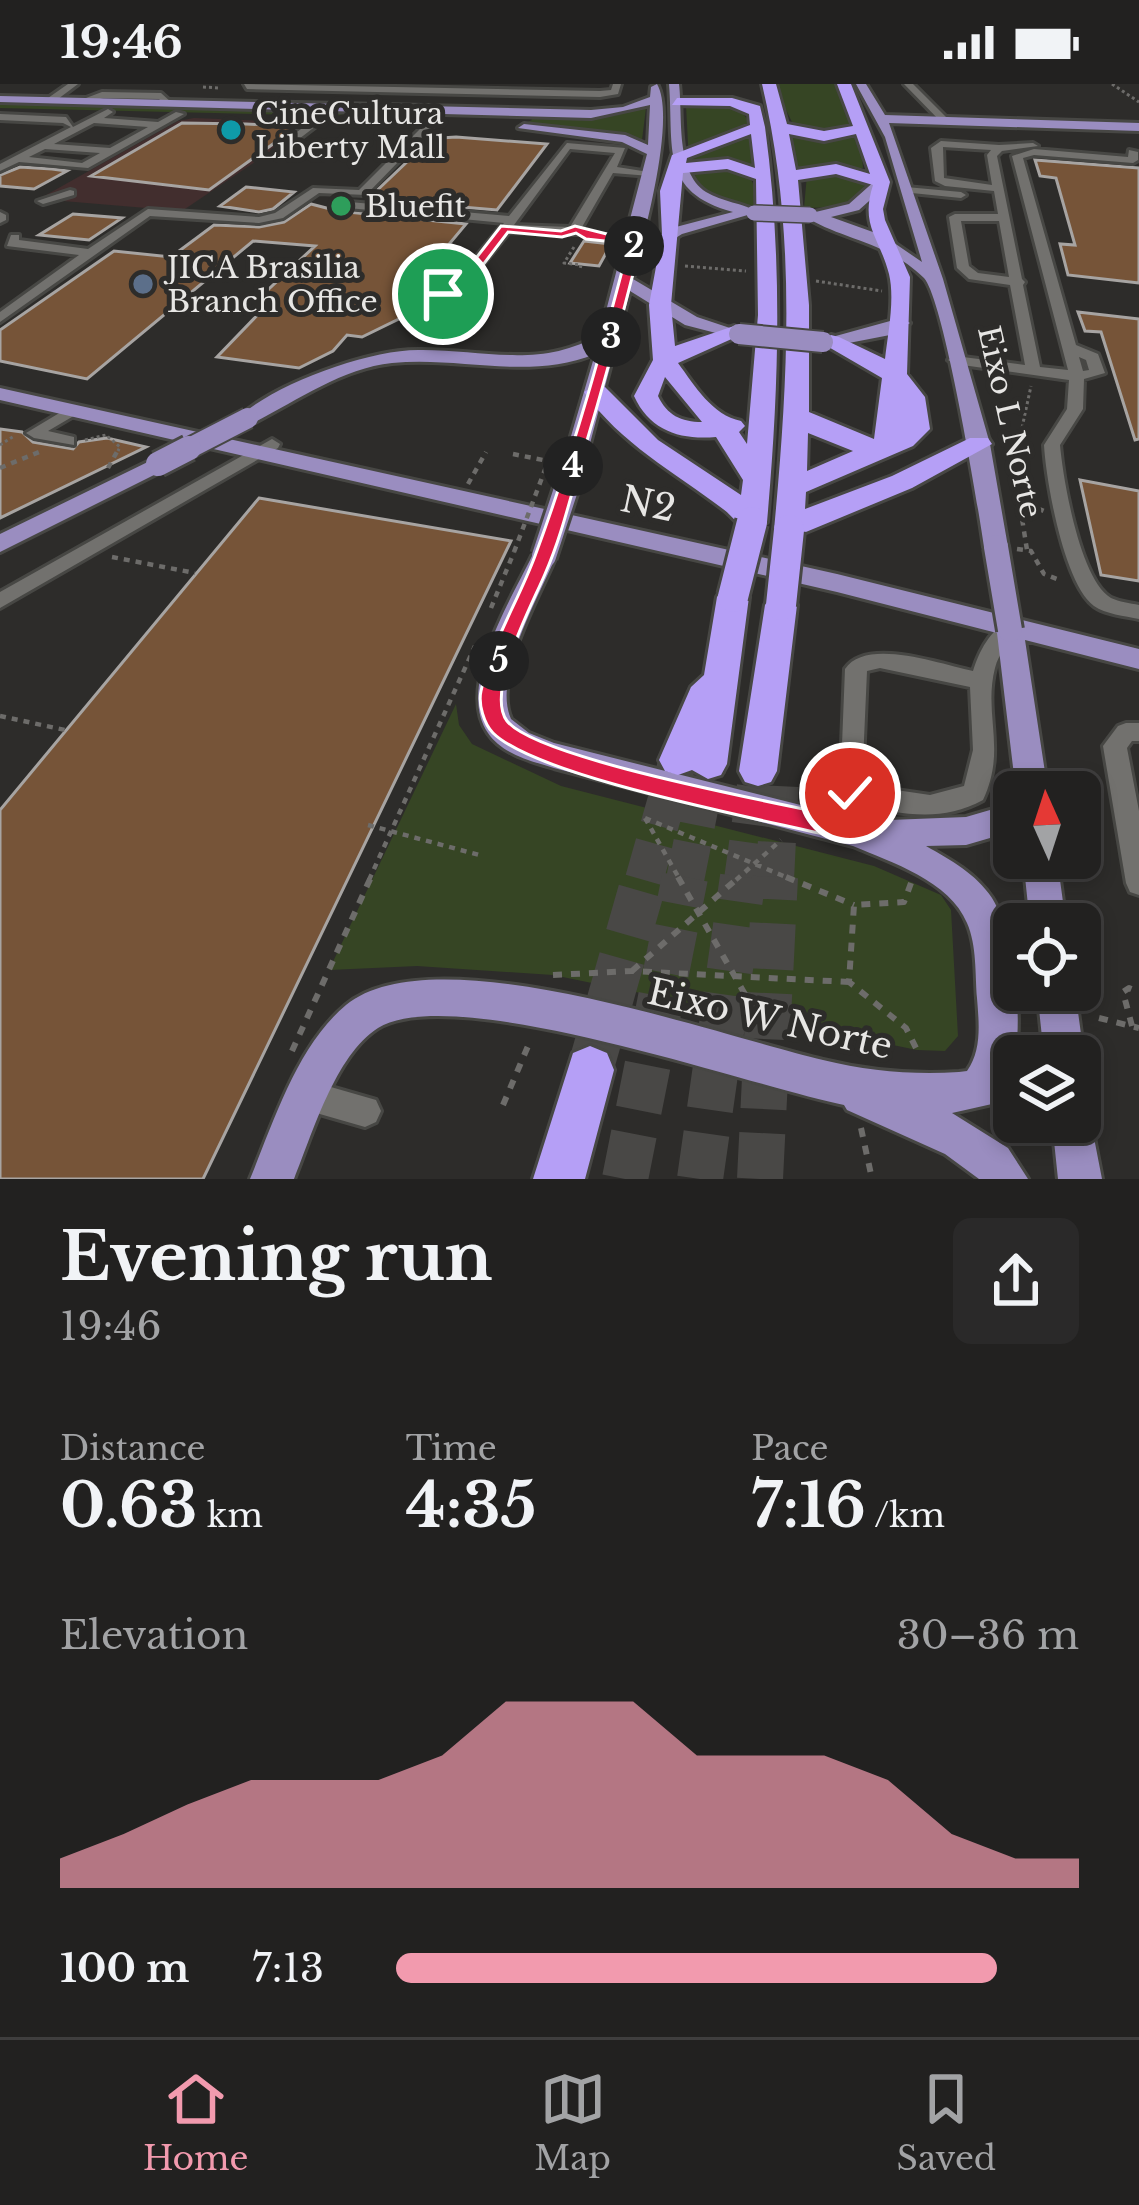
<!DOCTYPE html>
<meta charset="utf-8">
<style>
:root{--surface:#222120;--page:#2a2929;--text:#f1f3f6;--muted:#a2a3a5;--line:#3f3e3e;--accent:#f29aae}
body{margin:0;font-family:"Libre Baskerville",serif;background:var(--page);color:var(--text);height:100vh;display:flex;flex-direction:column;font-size:45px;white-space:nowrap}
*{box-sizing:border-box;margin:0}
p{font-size:39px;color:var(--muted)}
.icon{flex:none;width:66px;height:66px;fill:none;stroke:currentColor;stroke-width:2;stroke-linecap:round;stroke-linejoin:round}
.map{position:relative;height:1095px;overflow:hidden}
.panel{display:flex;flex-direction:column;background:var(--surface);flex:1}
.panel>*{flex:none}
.needle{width:78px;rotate:357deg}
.fabs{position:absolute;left:993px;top:687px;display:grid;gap:24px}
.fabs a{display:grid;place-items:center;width:108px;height:108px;border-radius:18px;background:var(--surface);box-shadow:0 6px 18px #0003,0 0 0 3px var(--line);font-size:60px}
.pin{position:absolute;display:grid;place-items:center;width:102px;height:102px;color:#fff;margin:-51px;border:6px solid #fff;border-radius:50%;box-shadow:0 3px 12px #0007}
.km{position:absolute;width:60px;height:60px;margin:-30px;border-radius:50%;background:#222;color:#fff;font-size:33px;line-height:60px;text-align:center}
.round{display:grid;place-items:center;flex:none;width:126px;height:126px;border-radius:18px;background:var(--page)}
.summary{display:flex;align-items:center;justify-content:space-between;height:204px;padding:0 60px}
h1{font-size:66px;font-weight:700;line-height:90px}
.metrics{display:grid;grid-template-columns:repeat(3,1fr);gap:18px;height:204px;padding:12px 60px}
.metrics div{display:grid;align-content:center}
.metrics b{font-size:60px;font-weight:700}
.metrics small{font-size:33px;font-weight:400}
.metrics p{font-size:33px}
.chart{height:336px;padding:24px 60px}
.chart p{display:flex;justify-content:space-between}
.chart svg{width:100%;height:216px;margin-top:12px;fill:var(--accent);opacity:.7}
ul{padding:0 60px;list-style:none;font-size:39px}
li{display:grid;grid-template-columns:192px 144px 1fr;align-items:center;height:90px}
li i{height:30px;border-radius:15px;background:var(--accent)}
.status{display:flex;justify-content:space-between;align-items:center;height:84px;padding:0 60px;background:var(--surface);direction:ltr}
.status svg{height:33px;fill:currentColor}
.tab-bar{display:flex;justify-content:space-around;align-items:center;height:168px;border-top:3px solid var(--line);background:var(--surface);font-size:33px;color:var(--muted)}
.tab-bar a{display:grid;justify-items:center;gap:6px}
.tab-bar .selected{color:var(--accent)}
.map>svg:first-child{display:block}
.commercial{fill:#422e2e}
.green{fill:#364524}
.building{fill:#765438;stroke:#a7a4a2;stroke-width:3}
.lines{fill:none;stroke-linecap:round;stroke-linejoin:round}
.highway-tunnel-far1{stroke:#494846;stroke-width:38;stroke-dasharray:38 18;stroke-linecap:butt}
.highway-tunnel{stroke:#494846;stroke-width:46;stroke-dasharray:46 24;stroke-linecap:butt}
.minor-casing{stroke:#474744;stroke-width:6}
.major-casing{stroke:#474744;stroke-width:6}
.highway-casing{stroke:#474744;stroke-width:6}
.path-far2{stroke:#6d6c6a;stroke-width:3;stroke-dasharray:3 3;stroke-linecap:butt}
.path-far1{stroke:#6d6c6a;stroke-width:4.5;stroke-dasharray:6 6;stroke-linecap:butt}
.path{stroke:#6d6c6a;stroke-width:6;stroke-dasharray:9 9;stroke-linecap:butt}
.minor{fill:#72716e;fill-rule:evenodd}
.major{fill:#9a8dc0;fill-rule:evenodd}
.highway{fill:#b59ff6;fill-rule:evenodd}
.major-bridge-far2-casing{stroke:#474744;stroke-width:18;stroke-linecap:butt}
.major-bridge-far1-casing{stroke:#474744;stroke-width:24;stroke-linecap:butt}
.major-bridge-casing{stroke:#474744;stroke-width:30;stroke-linecap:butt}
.highway-bridge-casing{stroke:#474744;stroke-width:36;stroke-linecap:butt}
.path-bridge{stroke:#6d6c6a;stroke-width:4.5;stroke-dasharray:6 6;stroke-linecap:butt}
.major-bridge-far2{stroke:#9a8dc0;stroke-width:15}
.major-bridge-far1{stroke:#9a8dc0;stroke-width:20}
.major-bridge{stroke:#9a8dc0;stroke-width:24}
.highway-bridge{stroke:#b59ff6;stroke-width:30}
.route{fill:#e11d48;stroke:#fff;stroke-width:3}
.culture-dot{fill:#0f9aa8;stroke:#2d2c2a;stroke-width:4.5}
.leisure-dot{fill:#2e9e5b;stroke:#2d2c2a;stroke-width:4.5}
.service-dot{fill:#5c6f8a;stroke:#2d2c2a;stroke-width:4.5}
.labels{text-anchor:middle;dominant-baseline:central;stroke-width:10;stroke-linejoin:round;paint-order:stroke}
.far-poi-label{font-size:30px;fill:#e7e6e4;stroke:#2d2c2a;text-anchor:start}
.far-street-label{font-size:30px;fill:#e7e6e4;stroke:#2d2c2a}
.street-label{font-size:36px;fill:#e7e6e4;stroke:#2d2c2a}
</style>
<div class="status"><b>19:46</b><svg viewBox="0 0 49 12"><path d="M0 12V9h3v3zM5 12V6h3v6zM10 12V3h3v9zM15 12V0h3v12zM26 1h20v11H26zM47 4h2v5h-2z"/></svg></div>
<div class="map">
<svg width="1139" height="1095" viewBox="0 0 1139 1095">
<rect width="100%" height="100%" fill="#2d2c2a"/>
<!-- commercial -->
<path class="commercial" d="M194,34L313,39L182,127L39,115L178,37Z"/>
<!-- green -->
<path class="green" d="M773,0H837L852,42L836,49L795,44Z
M0,17L345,26L349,28L337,32L0,24Z
M722,17C757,29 752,52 756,85L728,77L689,79L686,21Z
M646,24L642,56L519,42L532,36L528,30L606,31Z
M791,49L860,50L863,84H798Z
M715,81L748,89L757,108V122C730,120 703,116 691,89Z
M822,86L866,98L859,117L841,123L804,124L807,91Z
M456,620L459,641L472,660L561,702L874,782L941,811L951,826L958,952L945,967L917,966L553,891L417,882L329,886Z"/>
<!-- building -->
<path class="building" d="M182,39L246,40L298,42L209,106L91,92Z
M456,53L547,60L497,126L368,115L410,75L422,72L441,54Z
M1035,76L1139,84V199L1068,191L1060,160L1075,161L1056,94L1040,92Z
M20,83L52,85L67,87L34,105L0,102V91Z
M246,103L294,108L273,125L259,128L220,122Z
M311,120L338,127L466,140L445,165L463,167L437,200L419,204L417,210L424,214L413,228L362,253L347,251L333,267L299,284L217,273L270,218L257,216L315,162L253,157L87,295L0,277V246L114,167L171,173L214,141L259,143L284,138Z
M73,130L122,134L89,156L39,151Z
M584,157L611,160L599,182L570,179Z
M1078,228L1139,235V355L1135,356L1101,248L1085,247Z
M0,345L22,348L33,358L73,365L79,358L107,354L146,363L0,434Z
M1080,396L1139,407V497L1101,491Z
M259,414L511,457L203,1095H0V726Z"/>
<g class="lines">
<!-- highway-tunnel-far1 -->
<path class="highway-tunnel-far1" d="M644,796L678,676
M685,796L708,680
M743,796L758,687
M775,796L780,694"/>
<!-- highway-tunnel -->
<path class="highway-tunnel" d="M590,986L645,793
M625,1095L685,793
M700,1095L743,793
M760,1095L775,793"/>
<!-- minor casing -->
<g class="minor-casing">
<path id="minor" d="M68,0H78L54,18H48V14Z
M244,0L600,7L611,6L613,0H621L618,10L600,13L247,5Z
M904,0H913L948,35V39H942Z
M102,8L161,9L172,19L165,21L159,15L103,14L82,20L78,17Z
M108,25L113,28L104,34L158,38L176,28L184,30L88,84L19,78L0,87V80L71,43L63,39L0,36V30L66,33L73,43ZM94,39L148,43L110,64L54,60ZM45,65L100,69L82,79L29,73Z
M317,33L325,35L299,55H293V51Z
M430,35L438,37L366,111L319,109L283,134L259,139L150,132L0,238V228L79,171L7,162L11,151H19V156L88,165L148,125L259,133L275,129L313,104L359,106Z
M941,57L999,61L1033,59L1038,62L1002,67L997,72L1022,195L1025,198L1023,201L1040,283L1068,286L1012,72L1034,65L1128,73L1129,66L1138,68V76L1133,79L1034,71L1023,74L1076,261L1098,270L1105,289L1084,295L1083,325L1060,361C1063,395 1080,496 1111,514C1119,518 1130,519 1139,521V535C1125,532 1105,530 1094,522C1064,500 1046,397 1044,361L1067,325L1069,296L955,280L948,276L955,272L1025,281L1010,201L969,195L957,184L949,133L955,130H998L994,107L945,102L935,97L931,64ZM943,63L991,66L987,71L992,101L944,94ZM961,137H999L1009,193L978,189L969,182ZM1079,273L1086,276L1089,286L1083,287Z
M567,59L625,64L617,83L655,89L650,92L613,89L578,150L509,148L431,245L419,242L443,214L421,208L428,204L449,206L504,139L338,123L332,120L338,117L509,132ZM570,65L615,69L570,143L514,141Z
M906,103L961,108L966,111L961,114L902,108Z
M70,106L74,107V111L43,120L37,117Z
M0,128L6,131V136L0,139Z
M71,322L79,327L77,330L48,347L74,353V361L34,354L26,349Z
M272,355L280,360L278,364L0,524V508Z
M1010,537L1020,544C1011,557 999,568 995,584C983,631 1007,665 983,716C941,739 902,730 858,721L849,751L840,754L831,751L827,743L841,686L845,585C866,553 940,580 973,587C979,568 990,545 1010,537ZM880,584L970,603L973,666L964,702L930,711L862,701L867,587Z
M1126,639H1139V657H1132L1127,664L1139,727V811L1130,808L1126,799L1103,662L1118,642Z
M310,997L376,1016L381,1027L376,1038L365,1043L299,1024L294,1013L299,1002Z"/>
</g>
<!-- major casing -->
<g class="major-casing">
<path id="major" d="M657,0C674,29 651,124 641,162L672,144L733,128C659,108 674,63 669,0H679C683,32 675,88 706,108C722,118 743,119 758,128L682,150L637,178L633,195L697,233L748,250L739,255L685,241L630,207L582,390L571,397L560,390L595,270C528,297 461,272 392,279C343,284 298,316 255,338H241L238,334C274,300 368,266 418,266C483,265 541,286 600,250L647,70L622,58L518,44L524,40L625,51L648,61L650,21L591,34L0,18V12L591,26L623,23L650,13L651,3Z
M856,0H866L885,31L1139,39V47L889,39L943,195L990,360L1008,463L1005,469H987L984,463C978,422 944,216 924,194C885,156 840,156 803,131L849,120L877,95H887V101L859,126L831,133L884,152L922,178L885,53Z
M901,234L910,239L890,251L823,264L814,258Z
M0,304L837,490L1139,565V585L1025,556L1048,708H1016L997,549L837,508L0,316Z
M158,373L169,380L166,385L0,468V450Z
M544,464L556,472C539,513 492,592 511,635L529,649L554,659L864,737L966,733L1014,719V747L966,761L926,762C951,776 976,790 992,814C1013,847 1023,932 1015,970C1012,987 1003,1005 992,1020L952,1029L1008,1064L1028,1095H979L945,1070L847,1026L844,1021C751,1002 455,897 378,944C335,971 312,1051 294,1095H250C274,1037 297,962 346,921C434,848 719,952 823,976C868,987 913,991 959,988L967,987C982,966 979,939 977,914C975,890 977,862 967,839C950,797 891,778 853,762L554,684C531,677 502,670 488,649C456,603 511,516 532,472Z
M1023,774H1057L1066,840H1030Z
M1037,906H1075L1084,972L1080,981V972H1044Z
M1080,1020L1088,1023L1102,1095H1058L1052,1038H1080Z"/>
</g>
<!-- highway casing -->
<g class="highway-casing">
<path id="highway" d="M762,0H776L787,40L824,47L853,42L837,0H851L890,98L883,125L885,136L910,193L907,290L925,313L930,345L913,362L806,408L805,425L892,392L970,354H988L992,360L912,404L789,455L774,446C788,296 797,148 762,0ZM789,50L824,57L856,50L870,90L836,80L796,86ZM836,90L873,101C860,142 879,152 889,190C895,215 888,249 885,275L839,253L831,251L820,258L882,294L874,355L809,328V221L798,96ZM808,349L853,367L807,387Z
M677,14H732L760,22L765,43C783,175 779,305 767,438L752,447C739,444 734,433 723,425C673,387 621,360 584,308L596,301L605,303L658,356L741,411L743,396L716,353C680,356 650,347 634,312L653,276L649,221L662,150L660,107L672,71L750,41L749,30L730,22L672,21ZM751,50L755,84L728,75L686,79L687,74ZM727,85L756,95L758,231L747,360L739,348L745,342L741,337C712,331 695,302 678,279L745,249L734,242L675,262L671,221L683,89ZM665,293L702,338C681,338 667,331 658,312Z
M733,502L744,505L749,513L727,680L721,691L708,695L692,686L678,691L665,687L659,676L691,603L704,591L717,513L722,505Z
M781,510L792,513L797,521L777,687L771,698L758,702L745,698L739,687L765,521L770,513Z
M590,962L607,969L614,986L585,1095H533L573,969Z"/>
</g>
<!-- path-far2 -->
<path class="path-far2" d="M1112,0L1139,18
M203,3L220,4
M587,152L615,153
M574,163L564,179L581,181L580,185
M685,182L746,187
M816,197L882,207
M85,356L106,351L120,363L118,367
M0,361L14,352
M1017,367L1031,302"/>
<!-- path-far1 -->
<path class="path-far1" d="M1017,364V403L1027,466
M513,370L548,377L546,383
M0,384L39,368
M108,384L119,364
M468,400L486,368
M1016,415L1044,427
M1017,465L1031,467L1044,490L1062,497
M112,473L195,489
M491,524L514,468
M0,632L65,646
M645,734L680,796
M645,734L793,796
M368,741L483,772
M369,796L475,562
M736,796L781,756"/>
<!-- path -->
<path class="path" d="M678,793L758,933
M786,793L854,821
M911,799L904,818L854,821L849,898L906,944L917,966
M632,887L739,793
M553,891L632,887L849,898
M1099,934L1139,944
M1132,942L1123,908L1129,904L1139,908
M292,967L371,793
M503,1021L531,955
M861,1044L872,1095"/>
<!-- minor -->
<use href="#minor" class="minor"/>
<!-- major -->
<use href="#major" class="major"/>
<!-- highway -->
<use href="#highway" class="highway"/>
<!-- major-bridge-far2 casing -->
<g class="major-bridge-far2-casing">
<path id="major-bridge-far2" d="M754,129L810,131"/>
</g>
<!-- major-bridge-far1 casing -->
<g class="major-bridge-far1-casing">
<path id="major-bridge-far1" d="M739,250L823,258
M184,367L248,334"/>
</g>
<!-- major-bridge casing -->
<g class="major-bridge-casing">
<path id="major-bridge" d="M158,380L189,364
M996,463L1010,546
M544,472L571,390"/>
</g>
<!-- highway-bridge casing -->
<g class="highway-bridge-casing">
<path id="highway-bridge" d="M733,513L752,438
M781,521L789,446"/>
</g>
<!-- path-bridge -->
<path class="path-bridge" d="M514,468L546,383"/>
<!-- major-bridge-far2 -->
<use href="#major-bridge-far2" class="major-bridge-far2"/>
<!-- major-bridge-far1 -->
<use href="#major-bridge-far1" class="major-bridge-far1"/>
<!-- major-bridge -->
<use href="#major-bridge" class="major-bridge"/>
<!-- highway-bridge -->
<use href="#highway-bridge" class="highway-bridge"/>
</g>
<!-- route -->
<path class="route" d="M501,142L561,147L575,142L611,151L620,142L644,146C625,224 604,300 581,377C570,415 561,454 545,490C532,521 485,608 507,637C537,675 774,718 832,731L842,702L850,700L861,709L848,751L840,754C767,736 539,694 493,649C484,640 478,620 481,607C491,559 518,518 535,472C574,367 604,257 632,149H623L614,158L586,155L576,149L562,153L508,148L460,211L439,212V207L452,205Z"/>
<!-- markers -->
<circle class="culture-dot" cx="231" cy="46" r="12"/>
<circle class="leisure-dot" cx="341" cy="122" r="12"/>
<circle class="service-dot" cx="143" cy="200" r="12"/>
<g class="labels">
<!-- far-poi labels -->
<g class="far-poi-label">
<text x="255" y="29">CineCultura<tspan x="255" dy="34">Liberty Mall</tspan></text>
<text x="365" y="122">Bluefit</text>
<text x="167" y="183">JICA Brasilia<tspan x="167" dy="34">Branch Office</tspan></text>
</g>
<!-- far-street labels -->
<g class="far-street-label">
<text transform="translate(1010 338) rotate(77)">Eixo L Norte</text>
</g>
<!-- street labels -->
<g class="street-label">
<text transform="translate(648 420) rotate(12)">N2</text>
<text transform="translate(770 935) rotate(13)">Eixo W Norte</text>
</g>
</g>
</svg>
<div class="fabs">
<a><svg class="needle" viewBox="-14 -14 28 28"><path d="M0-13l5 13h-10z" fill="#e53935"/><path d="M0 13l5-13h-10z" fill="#a2a3a5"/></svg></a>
<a><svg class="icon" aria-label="locate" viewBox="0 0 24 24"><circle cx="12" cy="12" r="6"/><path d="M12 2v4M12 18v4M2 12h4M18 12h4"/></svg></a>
<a><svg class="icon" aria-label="layers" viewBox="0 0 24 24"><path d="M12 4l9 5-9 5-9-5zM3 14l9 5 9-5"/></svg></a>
</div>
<div class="pin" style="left:443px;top:210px;background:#1e9e55"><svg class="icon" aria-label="arrive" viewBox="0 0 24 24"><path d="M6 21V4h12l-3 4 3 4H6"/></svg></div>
<div class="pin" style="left:850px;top:709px;background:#d93025"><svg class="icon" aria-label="check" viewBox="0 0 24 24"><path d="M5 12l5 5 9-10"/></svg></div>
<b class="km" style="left:634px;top:162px">2</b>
<b class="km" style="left:611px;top:253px">3</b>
<b class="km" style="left:573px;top:382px">4</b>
<b class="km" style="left:499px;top:577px">5</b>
</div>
<section class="panel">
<div class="summary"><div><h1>Evening run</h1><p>19:46</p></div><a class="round"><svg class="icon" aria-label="share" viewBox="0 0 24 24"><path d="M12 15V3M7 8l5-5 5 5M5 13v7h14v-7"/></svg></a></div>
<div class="metrics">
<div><p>Distance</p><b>0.63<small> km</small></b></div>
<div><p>Time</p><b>4:35</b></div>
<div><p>Pace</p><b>7:16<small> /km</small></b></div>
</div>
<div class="chart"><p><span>Elevation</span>30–36 m</p>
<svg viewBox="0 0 160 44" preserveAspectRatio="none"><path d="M0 44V38L10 33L20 27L30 22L40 22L50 22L60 17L70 6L80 6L90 6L100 17L110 17L120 17L130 22L140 33L150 38L160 38V44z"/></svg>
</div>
<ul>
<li><b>100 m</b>7:13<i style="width:88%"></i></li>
</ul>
</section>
<nav class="tab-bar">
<a class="selected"><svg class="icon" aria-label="home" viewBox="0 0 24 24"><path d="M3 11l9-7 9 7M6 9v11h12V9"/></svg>Home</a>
<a><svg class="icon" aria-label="map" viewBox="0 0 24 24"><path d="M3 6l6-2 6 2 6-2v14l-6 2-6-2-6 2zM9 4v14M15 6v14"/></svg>Map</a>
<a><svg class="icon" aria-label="saved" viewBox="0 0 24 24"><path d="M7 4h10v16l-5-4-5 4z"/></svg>Saved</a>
</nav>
